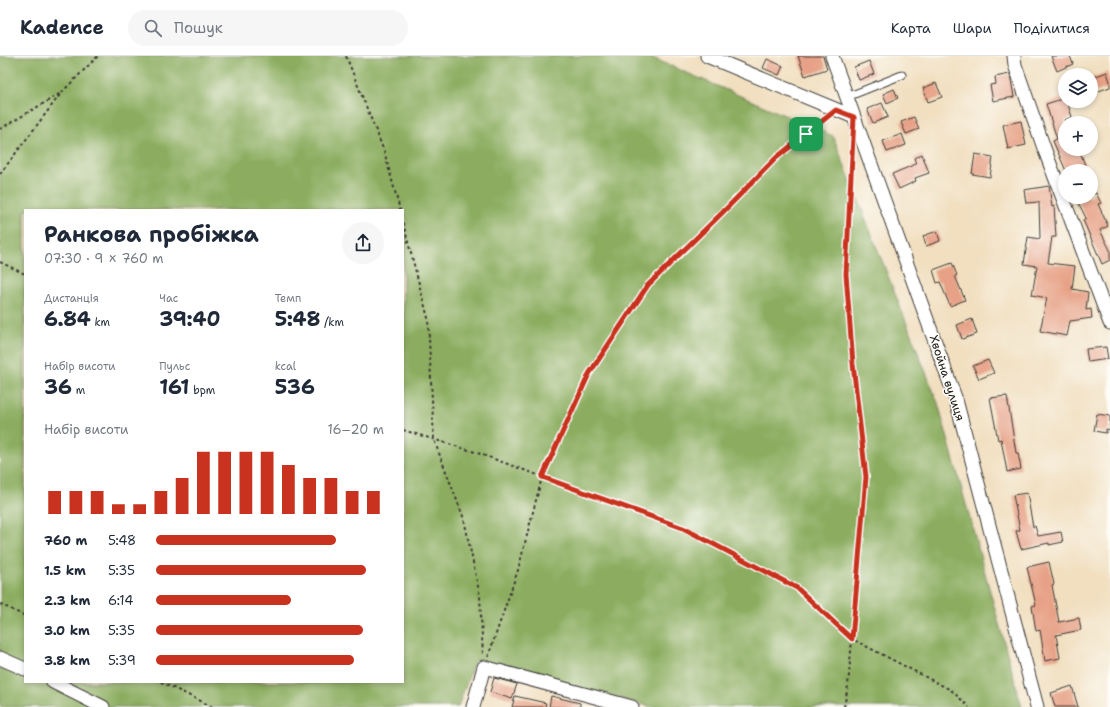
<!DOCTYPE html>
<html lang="uk">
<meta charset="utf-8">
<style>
:root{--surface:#fff;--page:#f6f6f7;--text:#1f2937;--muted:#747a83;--line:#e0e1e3;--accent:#c8321e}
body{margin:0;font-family:"Shantell Sans",sans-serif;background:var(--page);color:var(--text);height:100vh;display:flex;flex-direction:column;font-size:15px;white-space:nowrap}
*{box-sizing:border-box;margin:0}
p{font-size:13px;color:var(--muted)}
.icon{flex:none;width:22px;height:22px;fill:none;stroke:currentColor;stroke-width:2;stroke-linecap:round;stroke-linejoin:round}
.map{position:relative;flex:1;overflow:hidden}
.details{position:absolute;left:24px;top:153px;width:380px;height:474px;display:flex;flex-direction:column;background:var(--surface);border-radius:0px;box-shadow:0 2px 6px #0003}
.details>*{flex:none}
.tools{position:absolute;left:1058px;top:12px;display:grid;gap:8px}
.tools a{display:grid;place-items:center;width:40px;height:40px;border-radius:50%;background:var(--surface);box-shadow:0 2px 6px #0003;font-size:20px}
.pin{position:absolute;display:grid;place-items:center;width:34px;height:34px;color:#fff;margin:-17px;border-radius:8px;box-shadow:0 2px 6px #0006}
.round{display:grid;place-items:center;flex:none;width:42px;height:42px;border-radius:21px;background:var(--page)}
.head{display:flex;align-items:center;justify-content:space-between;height:68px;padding:0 20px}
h1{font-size:22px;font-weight:700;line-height:30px}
.metrics{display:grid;grid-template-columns:repeat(3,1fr);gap:6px;height:68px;padding:4px 20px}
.metrics div{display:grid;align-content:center}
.metrics b{font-size:20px;font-weight:700}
.metrics small{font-size:11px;font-weight:400}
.metrics p{font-size:11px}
.chart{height:112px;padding:8px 20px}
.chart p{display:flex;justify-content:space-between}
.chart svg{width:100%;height:72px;margin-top:4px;stroke:var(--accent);stroke-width:6}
ul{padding:0 20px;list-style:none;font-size:13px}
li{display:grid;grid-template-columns:64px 48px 1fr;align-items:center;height:30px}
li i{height:10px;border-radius:5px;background:var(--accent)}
header{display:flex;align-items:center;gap:24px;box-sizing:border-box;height:56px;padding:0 20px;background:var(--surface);border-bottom:1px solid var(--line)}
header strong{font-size:19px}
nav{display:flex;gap:22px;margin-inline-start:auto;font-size:14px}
.search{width:280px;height:36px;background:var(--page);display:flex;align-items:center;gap:10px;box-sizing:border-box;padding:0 14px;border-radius:22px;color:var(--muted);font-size:15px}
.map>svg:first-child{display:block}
.forest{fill:#8cad61;stroke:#54643e;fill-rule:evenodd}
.building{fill:#e7a186}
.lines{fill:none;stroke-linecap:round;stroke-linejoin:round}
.service-casing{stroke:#3c3935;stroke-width:9}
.minor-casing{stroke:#3c3935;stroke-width:15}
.path{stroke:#3c3935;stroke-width:2;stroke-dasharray:3 3;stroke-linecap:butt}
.service{stroke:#fff;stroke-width:7}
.minor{stroke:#fff;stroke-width:13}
.route-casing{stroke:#fff;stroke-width:8}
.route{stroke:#c8321e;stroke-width:5}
.labels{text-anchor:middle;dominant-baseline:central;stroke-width:3;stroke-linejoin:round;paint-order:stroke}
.street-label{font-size:12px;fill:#1c1c1c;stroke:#fdfcf7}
</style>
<header>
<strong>Kadence</strong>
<div class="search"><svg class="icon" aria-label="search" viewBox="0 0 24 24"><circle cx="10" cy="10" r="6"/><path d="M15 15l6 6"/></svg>Пошук</div>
<nav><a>Карта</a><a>Шари</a><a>Поділитися</a></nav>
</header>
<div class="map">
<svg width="1110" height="651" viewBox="0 0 1110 651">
<rect width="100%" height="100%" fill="#fdfcf7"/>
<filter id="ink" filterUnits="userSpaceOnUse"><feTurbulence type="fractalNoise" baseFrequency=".025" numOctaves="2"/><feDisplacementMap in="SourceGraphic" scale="8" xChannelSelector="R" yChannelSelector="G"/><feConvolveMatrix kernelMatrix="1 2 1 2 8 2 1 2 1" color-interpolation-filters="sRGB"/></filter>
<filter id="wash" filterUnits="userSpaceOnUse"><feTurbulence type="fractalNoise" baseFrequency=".012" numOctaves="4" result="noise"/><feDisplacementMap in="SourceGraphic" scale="16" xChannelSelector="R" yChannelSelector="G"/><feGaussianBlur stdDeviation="0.9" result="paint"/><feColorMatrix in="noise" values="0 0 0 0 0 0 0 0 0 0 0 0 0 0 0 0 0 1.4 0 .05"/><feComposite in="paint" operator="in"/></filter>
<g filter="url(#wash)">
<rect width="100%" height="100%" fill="#f1dfc0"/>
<!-- forest -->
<path class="forest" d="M0,0H648L833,80L938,347L1022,651H652L475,604L458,651H0ZM25,154H403V626H25Z"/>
<g id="blocks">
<!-- building -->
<path class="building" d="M798,0H823L827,13L805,20Z
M1051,0H1070L1073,8L1057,15Z
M767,3L783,10L779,19L763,12Z
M869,5L874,18L859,24L854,11Z
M1107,16L1110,26V31L1096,36L1091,22Z
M1010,18L1014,41L993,45L990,29L996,28L995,21Z
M936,27L942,41L928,46L923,32Z
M894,33L898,42L887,47L883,38Z
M1065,42V45H1067L1072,61L1065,64V93H1079L1085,109L1070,115H1066L1053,85L1057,83L1046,48Z
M882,47L888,61L873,67L867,53Z
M914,61L919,73L906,78L901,66Z
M1021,65L1026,89L1008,93L1003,69Z
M902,78L906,89L887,96L883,85Z
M922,98L929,117L915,122L916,125L899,133L892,118L916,108L914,102Z
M975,98L993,101L990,121L972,118Z
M1049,130L1052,151L1054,150L1056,181H1052L1048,207L1075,210L1072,233L1088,236L1086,254L1091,253L1092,262L1070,265L1067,280L1040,275L1047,242L1032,239L1037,210L1024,208L1028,181L1040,183L1039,146L1026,147L1024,134Z
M1096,137L1101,147L1098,148L1108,170L1100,174L1110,194V204L1102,208L1083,164L1086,162L1078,146L1087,141H1091V139Z
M937,175L940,185L926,190L923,180Z
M952,207L957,219L955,220L965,244L950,250L940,226L937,227L933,214Z
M972,263L977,278L962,283L957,269Z
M1106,291L1108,303L1088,306L1086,293Z
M988,304L994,317L979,323L973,310Z
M1007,340L1016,397H1018L1021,413L1007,416L1001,383L998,384L990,342Z
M1097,358L1110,360V374L1106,373V377L1094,375Z
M1027,437L1033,471L1035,470L1038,480L1061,476L1063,486L1049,489V487L1021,493L1016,475L1020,474L1013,439Z
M1049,506L1054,528L1052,529L1059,566L1079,562L1081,574L1056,579L1060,602L1045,605L1040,574L1036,575L1032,550L1036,549L1027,511Z
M494,622L517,628L512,643L490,636Z
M1072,630L1078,651H1055L1051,637Z
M515,640L546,647L545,651H512Z
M551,640L580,647V651H549Z"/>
</g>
</g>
<g filter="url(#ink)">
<use href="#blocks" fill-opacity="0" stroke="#3c3935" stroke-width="1"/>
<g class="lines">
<!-- service casing -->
<g class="service-casing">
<path id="service" d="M847,41L902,19"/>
</g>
<!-- minor casing -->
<g class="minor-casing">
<path id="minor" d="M707,0L854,61
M832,0L956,344L1037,651
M1014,0L1015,9L1044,92L1110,267
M0,602L25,613
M53,626L103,651
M473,651L484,611L632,651"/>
</g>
<!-- path -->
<path class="path" d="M346,0L384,95L400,154
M0,73L61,37
M0,118L62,36L98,0
M403,167L428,262L434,384L464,463L480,540L483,600
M0,206L25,218
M403,374L472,395L683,472L797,532L852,583L951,634L969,651
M0,548L25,560
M488,601L518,514L542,421L589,318L648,229L721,159L776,103L826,62
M161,626L213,651
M844,651L848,630L866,421L853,308L846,218L852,95"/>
<!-- service -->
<use href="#service" class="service"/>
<!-- minor -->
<use href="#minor" class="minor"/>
</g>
</g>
<g class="lines" filter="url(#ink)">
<!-- route casing -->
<g class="route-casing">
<path id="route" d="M836,54L854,61L846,218L853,308L866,421L852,583L797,532L683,472L542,421L589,318L648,229L721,158L776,102Z"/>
</g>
<!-- route -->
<use href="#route" class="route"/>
</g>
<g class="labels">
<!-- street labels -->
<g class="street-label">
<text transform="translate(947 322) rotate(72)">Хвойна вулиця</text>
</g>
</g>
</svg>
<div class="tools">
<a><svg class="icon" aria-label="layers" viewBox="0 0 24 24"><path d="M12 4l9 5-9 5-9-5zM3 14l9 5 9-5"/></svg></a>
<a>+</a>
<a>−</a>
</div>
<div class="pin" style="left:806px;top:78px;background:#1e9e55"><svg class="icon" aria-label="arrive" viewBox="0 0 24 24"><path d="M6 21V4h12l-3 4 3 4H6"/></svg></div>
<section class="details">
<div class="head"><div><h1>Ранкова пробіжка</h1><p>07:30 · 9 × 760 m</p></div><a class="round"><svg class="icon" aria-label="share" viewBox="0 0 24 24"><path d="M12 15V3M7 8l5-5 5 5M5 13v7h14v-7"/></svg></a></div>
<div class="metrics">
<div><p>Дистанція</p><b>6.84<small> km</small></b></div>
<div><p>Час</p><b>39:40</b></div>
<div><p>Темп</p><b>5:48<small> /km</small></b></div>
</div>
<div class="metrics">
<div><p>Набір висоти</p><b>36<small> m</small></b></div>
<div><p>Пульс</p><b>161<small> bpm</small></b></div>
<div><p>kcal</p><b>536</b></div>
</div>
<div class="chart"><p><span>Набір висоти</span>16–20 m</p>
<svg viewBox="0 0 160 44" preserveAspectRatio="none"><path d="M5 44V30M15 44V30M25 44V30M35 44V38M45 44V38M55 44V30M65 44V22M75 44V6M85 44V6M95 44V6M105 44V6M115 44V14M125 44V22M135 44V22M145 44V30M155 44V30"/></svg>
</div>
<ul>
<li><b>760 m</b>5:48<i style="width:79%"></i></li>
<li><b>1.5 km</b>5:35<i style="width:92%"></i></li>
<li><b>2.3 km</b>6:14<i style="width:59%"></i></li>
<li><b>3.0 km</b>5:35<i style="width:91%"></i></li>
<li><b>3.8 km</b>5:39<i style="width:87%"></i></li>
</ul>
</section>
</div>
